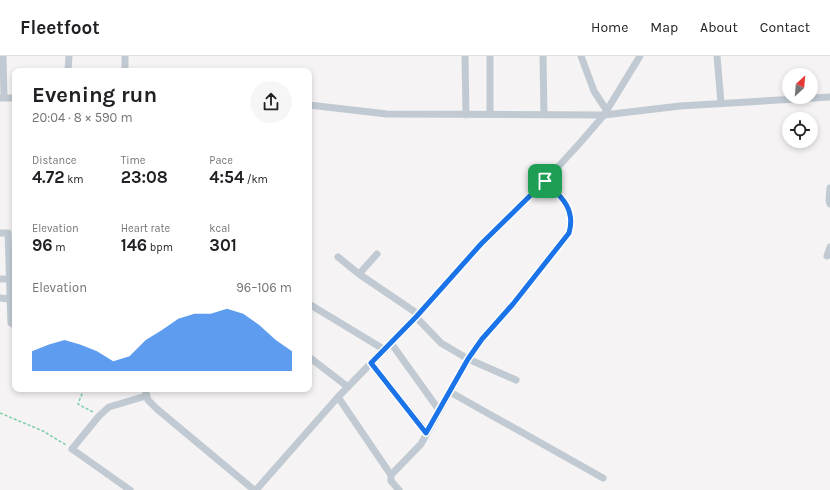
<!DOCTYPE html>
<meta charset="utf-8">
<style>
:root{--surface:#fff;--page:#f6f6f6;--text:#202124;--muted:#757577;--line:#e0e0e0;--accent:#1a73e8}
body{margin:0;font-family:Karla,sans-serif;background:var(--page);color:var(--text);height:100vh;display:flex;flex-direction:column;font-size:15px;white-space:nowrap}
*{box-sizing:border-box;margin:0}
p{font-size:13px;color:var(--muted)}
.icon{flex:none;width:22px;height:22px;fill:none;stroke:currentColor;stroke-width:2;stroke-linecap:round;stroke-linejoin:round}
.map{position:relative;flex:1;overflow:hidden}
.sheet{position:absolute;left:12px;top:12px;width:300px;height:324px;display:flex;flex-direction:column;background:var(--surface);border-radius:8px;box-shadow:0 2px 6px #0003}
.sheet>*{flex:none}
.needle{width:26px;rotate:26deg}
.tools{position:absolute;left:782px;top:12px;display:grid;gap:8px}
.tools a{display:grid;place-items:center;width:36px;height:36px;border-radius:50%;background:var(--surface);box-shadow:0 2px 6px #0003;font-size:20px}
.pin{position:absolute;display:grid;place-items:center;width:34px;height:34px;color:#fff;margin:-17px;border-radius:8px;box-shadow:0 2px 6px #0006}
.round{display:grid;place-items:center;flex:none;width:42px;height:42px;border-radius:21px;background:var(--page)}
.summary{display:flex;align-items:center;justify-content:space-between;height:68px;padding:0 20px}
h1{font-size:22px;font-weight:700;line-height:30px}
.stats{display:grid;grid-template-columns:repeat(3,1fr);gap:6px;height:68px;padding:4px 20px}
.stats div{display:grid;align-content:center}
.stats b{font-size:17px;font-weight:700}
.stats small{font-size:11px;font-weight:400}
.stats p{font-size:11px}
.chart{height:112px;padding:8px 20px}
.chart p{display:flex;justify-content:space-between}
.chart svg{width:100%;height:72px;margin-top:4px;fill:var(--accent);opacity:.7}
header{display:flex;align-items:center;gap:24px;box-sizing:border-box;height:56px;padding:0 20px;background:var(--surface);border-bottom:1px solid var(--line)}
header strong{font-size:19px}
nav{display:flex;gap:22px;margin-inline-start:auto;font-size:14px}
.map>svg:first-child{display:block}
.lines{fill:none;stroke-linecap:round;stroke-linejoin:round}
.path{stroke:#7ad0a6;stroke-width:1.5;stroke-dasharray:3 2;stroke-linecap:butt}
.minor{stroke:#c1cad2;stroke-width:7}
.route-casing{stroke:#fff;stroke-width:8}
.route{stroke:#1a73e8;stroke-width:5}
</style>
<header>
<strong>Fleetfoot</strong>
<nav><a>Home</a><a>Map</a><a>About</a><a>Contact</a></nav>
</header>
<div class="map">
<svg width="830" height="434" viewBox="0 0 830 434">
<rect width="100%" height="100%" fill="#f5f3f3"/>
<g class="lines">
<!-- path -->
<path class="path" d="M472,297L482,283L513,248L569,177C576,156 564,143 550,129
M84,333L78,348L93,356
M0,357L43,375L66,389"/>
<!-- minor -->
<path class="minor" d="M3,0L4,42
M465,0L466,59
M543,0L544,59
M581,0L594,35L607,55
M717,0L721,47
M68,15L69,0
M125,15V0
M0,42H15
M309,49L387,58L604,59L680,50L830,41
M490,58V0
M830,132L829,144L830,148
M0,177H8L11,267L15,269
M827,200L830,191
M338,201L359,218L418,258
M359,218L377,198
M0,223H9
M0,242L10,243
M309,248L385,294
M416,261L441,287L468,303L516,324
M391,287L439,354
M309,301L348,331
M371,307L427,377
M145,333L148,344L157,353L254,434
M450,336L603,422
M338,341L391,419V425L399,434
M391,419L421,388L468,303
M130,434L72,393L99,360L109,351L146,340
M256,434L338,341L416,261L481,188L545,125L579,88L604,59L640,0"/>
</g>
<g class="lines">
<!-- route casing -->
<g class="route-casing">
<path id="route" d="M545,125C561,140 576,153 569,177L513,248L482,283L468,303L426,377L371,307L416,261L481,188Z"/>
</g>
<!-- route -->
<use href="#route" class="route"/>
</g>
</svg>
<div class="tools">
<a><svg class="needle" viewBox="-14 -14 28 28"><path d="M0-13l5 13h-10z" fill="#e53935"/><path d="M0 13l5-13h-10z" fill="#757577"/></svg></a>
<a><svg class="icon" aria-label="locate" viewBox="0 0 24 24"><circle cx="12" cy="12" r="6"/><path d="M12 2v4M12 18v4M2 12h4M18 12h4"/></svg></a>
</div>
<div class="pin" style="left:545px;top:125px;background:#1e9e55"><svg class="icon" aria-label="arrive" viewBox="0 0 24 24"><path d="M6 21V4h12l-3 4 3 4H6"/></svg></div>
<section class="sheet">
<div class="summary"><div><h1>Evening run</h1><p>20:04 · 8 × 590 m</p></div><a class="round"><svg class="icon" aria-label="share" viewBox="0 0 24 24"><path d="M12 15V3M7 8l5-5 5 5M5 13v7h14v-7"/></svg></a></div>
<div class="stats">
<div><p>Distance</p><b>4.72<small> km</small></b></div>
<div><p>Time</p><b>23:08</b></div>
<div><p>Pace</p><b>4:54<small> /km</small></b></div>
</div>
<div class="stats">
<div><p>Elevation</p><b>96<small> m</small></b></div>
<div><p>Heart rate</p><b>146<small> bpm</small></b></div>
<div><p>kcal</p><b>301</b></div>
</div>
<div class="chart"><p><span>Elevation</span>96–106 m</p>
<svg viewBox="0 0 160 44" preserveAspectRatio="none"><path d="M0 44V32L10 28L20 25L30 28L40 32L50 38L60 35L70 25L80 19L90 12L100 9L110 9L120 6L130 9L140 16L150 25L160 32V44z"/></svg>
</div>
</section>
</div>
